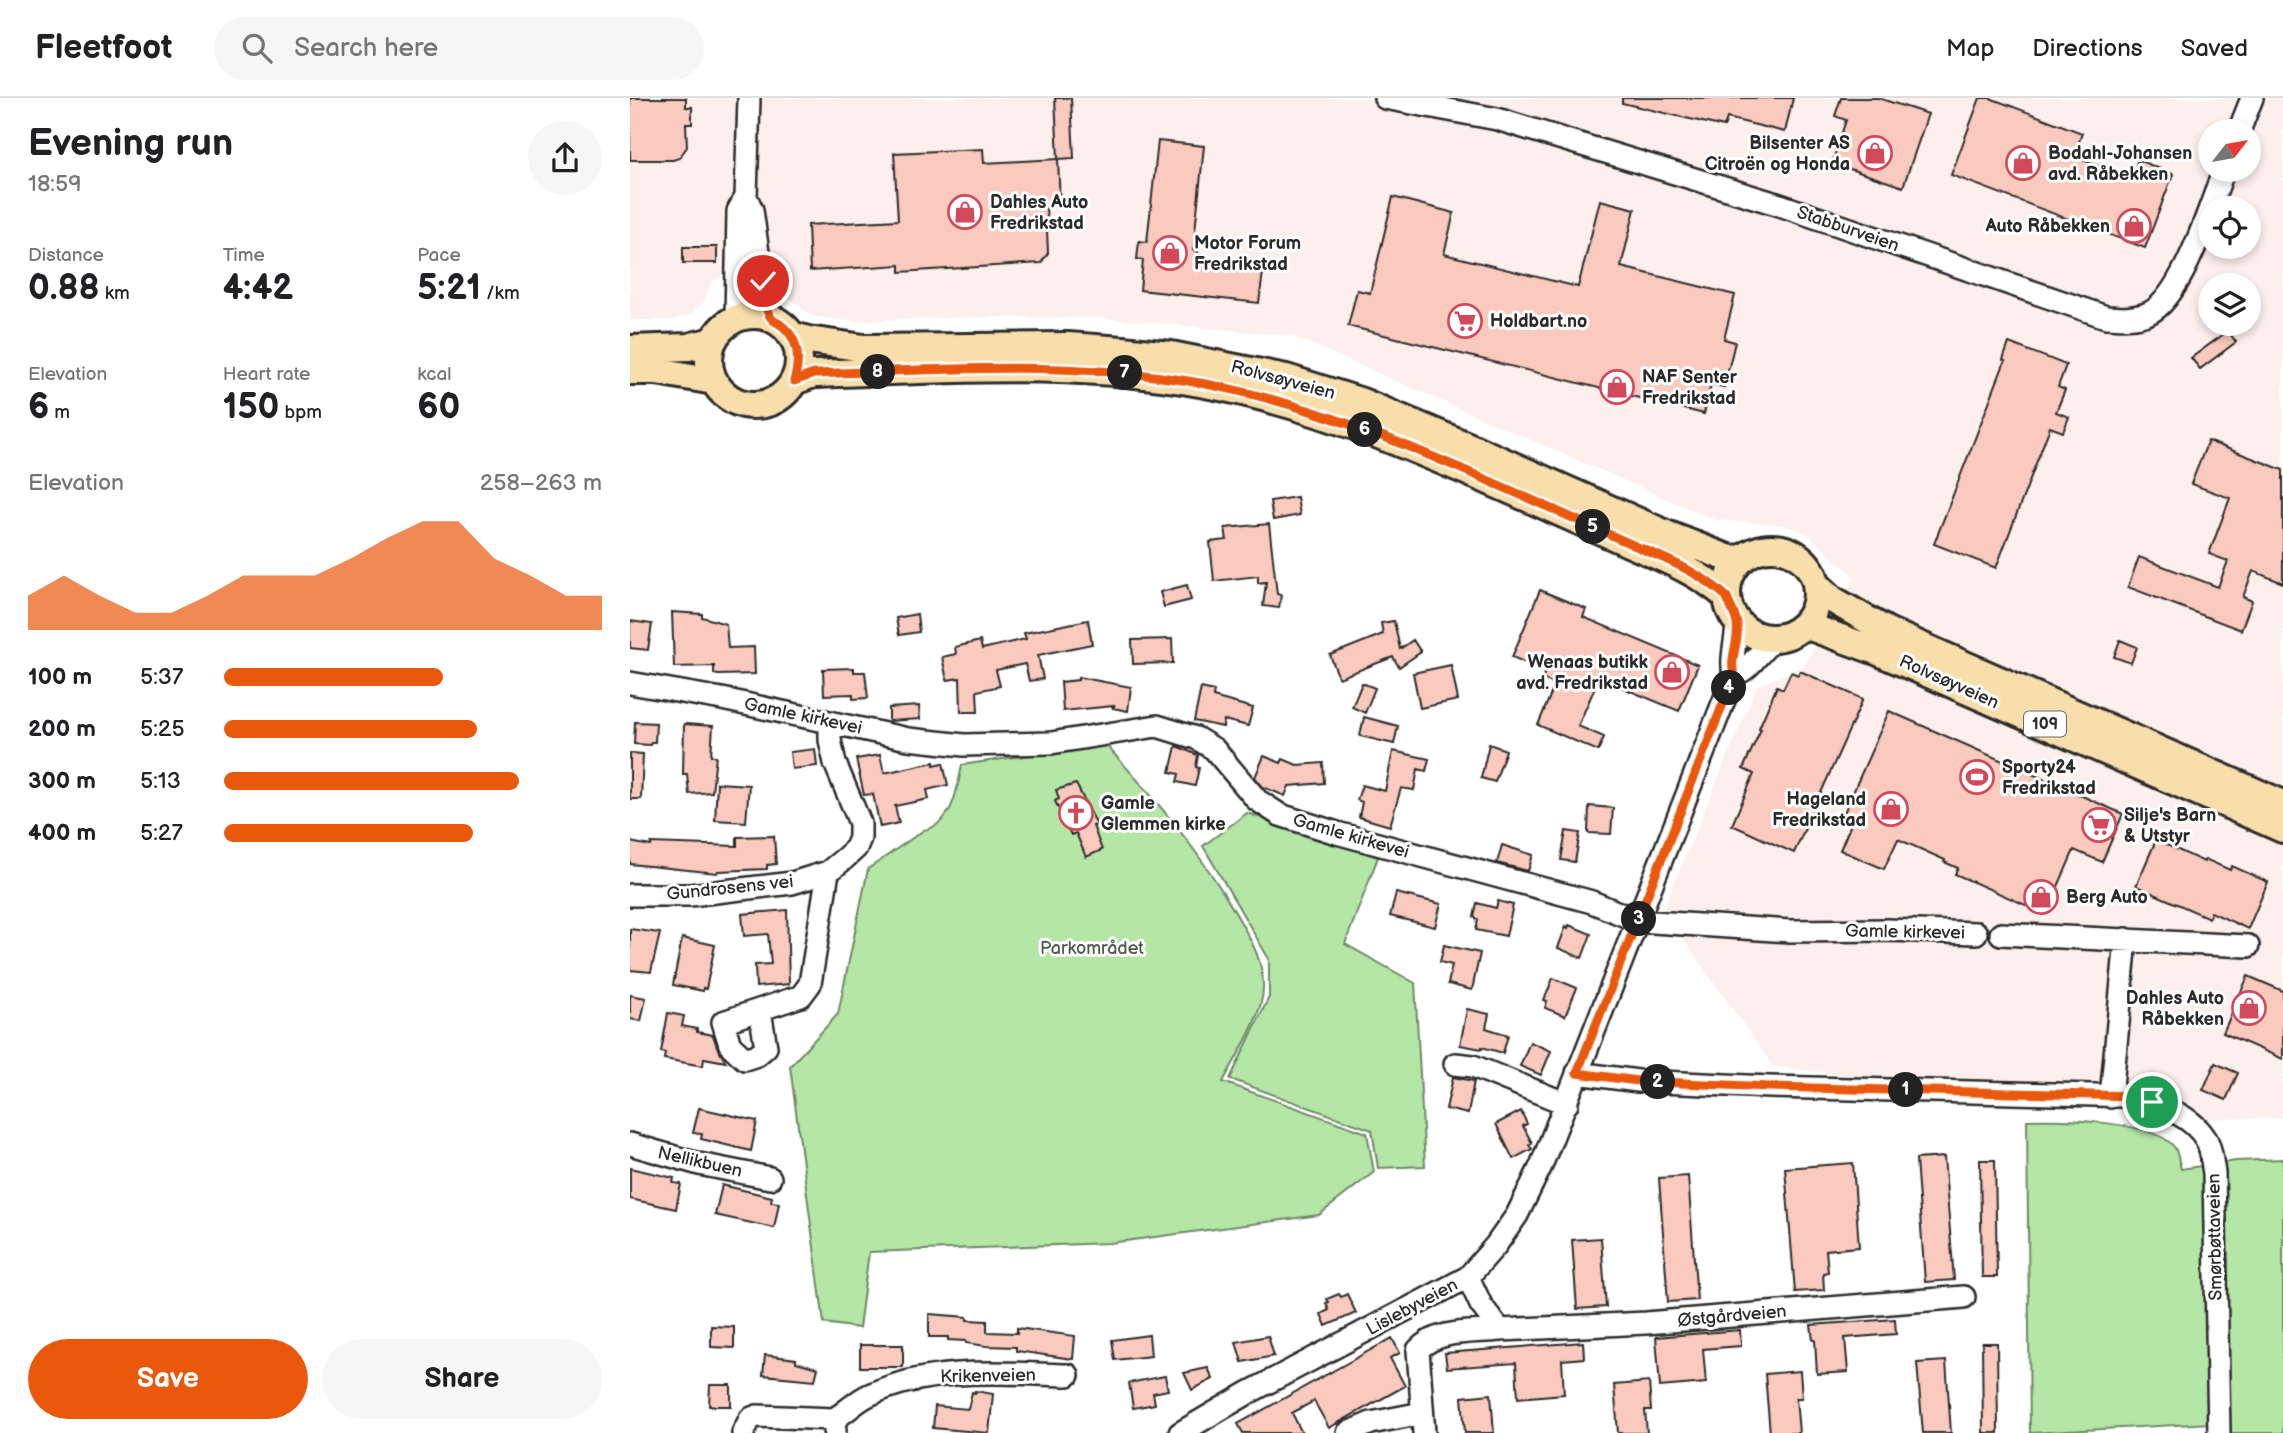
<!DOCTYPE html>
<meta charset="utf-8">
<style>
:root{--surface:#fff;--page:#f6f6f6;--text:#202124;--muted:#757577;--line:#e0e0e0;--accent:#ea580c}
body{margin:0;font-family:"Balsamiq Sans",sans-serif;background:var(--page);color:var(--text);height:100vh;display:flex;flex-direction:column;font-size:26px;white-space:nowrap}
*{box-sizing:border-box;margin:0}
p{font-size:23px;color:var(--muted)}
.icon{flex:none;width:38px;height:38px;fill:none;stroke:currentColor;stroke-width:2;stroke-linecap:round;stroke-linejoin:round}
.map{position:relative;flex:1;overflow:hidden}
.sheet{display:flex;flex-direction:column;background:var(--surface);width:630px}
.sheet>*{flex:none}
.needle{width:46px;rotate:59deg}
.tools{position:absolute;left:1568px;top:21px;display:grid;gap:14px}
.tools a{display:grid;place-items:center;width:63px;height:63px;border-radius:50%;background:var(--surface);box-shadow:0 4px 10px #0003;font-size:35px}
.pin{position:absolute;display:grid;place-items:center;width:60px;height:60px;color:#fff;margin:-30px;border:4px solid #fff;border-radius:50%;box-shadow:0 2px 7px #0007}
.km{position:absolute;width:35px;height:35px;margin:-18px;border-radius:50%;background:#222;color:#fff;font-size:19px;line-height:35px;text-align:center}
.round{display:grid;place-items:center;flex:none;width:74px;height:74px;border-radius:37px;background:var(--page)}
.head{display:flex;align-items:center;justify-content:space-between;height:119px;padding:0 28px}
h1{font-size:38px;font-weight:700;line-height:52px}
.stats{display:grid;grid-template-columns:repeat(3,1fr);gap:10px;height:119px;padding:7px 28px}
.stats div{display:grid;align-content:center}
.stats b{font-size:35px;font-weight:700}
.stats small{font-size:19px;font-weight:400}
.stats p{font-size:19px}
.chart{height:196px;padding:14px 28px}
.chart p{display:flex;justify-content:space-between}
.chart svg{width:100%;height:126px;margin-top:7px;fill:var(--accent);opacity:.7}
.cta{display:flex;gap:14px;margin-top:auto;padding:14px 28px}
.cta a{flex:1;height:80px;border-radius:42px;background:var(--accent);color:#fff;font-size:28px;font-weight:700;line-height:80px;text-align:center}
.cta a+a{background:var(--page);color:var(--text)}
ul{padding:0 28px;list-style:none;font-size:23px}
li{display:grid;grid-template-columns:112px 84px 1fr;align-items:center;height:52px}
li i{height:18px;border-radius:9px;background:var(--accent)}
header{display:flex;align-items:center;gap:42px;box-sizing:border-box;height:98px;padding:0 35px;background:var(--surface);border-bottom:2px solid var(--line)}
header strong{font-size:33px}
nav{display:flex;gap:38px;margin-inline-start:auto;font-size:24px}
.search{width:490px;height:63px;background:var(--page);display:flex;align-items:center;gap:18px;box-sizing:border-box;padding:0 24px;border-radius:38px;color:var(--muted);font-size:26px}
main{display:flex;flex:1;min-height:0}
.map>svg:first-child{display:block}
.built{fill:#fdefeb;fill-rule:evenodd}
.green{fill:#b4e6a6;stroke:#708868;stroke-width:2}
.building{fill:#f9cabd;stroke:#2b2b2b;stroke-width:2}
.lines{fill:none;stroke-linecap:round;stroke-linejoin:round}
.minor-casing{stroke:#2b2b2b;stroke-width:26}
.major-casing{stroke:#2b2b2b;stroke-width:32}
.minor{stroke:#fff;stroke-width:21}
.major{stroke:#f8deab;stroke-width:26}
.route-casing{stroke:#fff;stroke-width:14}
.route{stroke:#ea580c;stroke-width:9}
.labels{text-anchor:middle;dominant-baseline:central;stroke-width:6;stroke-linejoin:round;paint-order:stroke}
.shield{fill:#fff;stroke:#6b6b6b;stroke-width:2}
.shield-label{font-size:16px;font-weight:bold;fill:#2b2b2b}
.poi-label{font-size:18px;font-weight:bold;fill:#2b2b2b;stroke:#fff;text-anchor:start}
.street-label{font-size:18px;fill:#2b2b2b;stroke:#fff}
.park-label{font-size:18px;fill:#4d5a4a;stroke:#fff}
</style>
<header>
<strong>Fleetfoot</strong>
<div class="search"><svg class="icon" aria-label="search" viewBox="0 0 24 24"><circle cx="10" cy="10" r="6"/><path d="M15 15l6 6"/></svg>Search here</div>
<nav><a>Map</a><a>Directions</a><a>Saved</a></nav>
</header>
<main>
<section class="sheet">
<div class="head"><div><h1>Evening run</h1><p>18:59</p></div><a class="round"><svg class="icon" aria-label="share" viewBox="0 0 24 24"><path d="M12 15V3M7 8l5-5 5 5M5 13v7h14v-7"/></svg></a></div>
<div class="stats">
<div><p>Distance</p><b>0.88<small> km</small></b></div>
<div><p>Time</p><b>4:42</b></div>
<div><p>Pace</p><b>5:21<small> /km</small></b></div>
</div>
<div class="stats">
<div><p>Elevation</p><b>6<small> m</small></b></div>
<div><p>Heart rate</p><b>150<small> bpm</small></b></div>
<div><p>kcal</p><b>60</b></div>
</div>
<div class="chart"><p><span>Elevation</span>258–263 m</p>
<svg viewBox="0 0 160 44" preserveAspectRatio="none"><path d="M0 44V32L10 25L20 32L30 38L40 38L50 32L60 25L70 25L80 25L90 19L100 12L110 6L120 6L130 19L140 25L150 32L160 32V44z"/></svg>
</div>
<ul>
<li><b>100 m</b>5:37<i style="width:58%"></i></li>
<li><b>200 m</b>5:25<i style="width:67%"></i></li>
<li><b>300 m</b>5:13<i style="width:78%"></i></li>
<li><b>400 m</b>5:27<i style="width:66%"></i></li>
</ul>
<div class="cta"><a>Save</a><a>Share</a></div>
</section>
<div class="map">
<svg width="1653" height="1335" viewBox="0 0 1653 1335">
<rect width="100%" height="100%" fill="#fff"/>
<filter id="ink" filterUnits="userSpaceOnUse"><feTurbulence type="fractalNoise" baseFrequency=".0143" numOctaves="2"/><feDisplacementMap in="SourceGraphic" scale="14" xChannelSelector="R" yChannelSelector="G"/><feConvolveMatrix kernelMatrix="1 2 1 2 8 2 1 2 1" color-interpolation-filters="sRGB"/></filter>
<g filter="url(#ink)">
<!-- built -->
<path class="built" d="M0,0H1653V1020L1572,1021L1143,968L1033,812L1127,588L1174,568L1225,479L1177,435L1151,426L1085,422L663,238L474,220L347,219L218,223L182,218L161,201L151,178L95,176L81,184L74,204L60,217L40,222H0ZM1580,33H1619V72H1580ZM1580,110H1619V149H1580ZM1580,187H1619V226H1580Z"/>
<!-- green -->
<path class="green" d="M475,646C524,699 570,753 606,816C619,839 634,862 633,890C633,918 606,959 593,984L737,1035L744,1074L689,1117L480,1145L239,1154L229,1230L194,1225L160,968L208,916L238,771L294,732C323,726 327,692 332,667Z
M617,715L748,759L715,846L785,885L795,1068L748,1070L742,1032L600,981L639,899V861L573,748Z
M1397,1022C1429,1021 1526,1022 1545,1050C1548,1056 1549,1065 1551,1071L1606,1063L1653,1061V1335H1601L1600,1324L1400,1335Z"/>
<!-- building -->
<path class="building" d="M0,0H56V9H62V26H56L57,49L49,60L43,62H0Z
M425,0H441L444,60L428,61Z
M992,0H1163L1155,34L1097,20L1094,29L992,5Z
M1211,0H1248L1298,16L1273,89L1202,65L1216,22L1205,18Z
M1350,0H1360L1452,35L1444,59L1501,80L1508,62L1543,76L1515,150L1321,77Z
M528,43L574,48L563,152H568L567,167L633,174L629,205L510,192L513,162L507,161L509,143L517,144Z
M353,51L354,65L428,61L430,107H416L418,155L411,165L270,174V167L180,173L178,127L268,122L264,55Z
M763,99L824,115L814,156L948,189L970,102L1005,111L991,169L1105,197L1094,241L1105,244L1094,289L1081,286L1074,316L718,228L727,192L740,195Z
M53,149H87V165H53Z
M1598,233L1606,244L1570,271L1561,260Z
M1379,245L1436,267L1428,289L1435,292L1426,314L1439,319L1433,334L1420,329L1366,470L1304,446L1375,263L1373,262Z
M1578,343L1653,372V485L1623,473L1613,499L1622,503L1611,532L1498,489L1509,459L1588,489L1598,463L1579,456L1600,400L1561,386Z
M667,399L670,417L643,422L640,403Z
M639,426L647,496L651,497L649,510L633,508L636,484L628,485V478L584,483L580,444L597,442L595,430Z
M557,487L561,502L534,509L530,494Z
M910,492L956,511L953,519L1068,567L1049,613L969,580L948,628L974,639L968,653L908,627L925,586L912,581L915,573L882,559Z
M42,514L72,516V519L96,526L98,550L124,549L125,576L88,577L84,576V568L44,569Z
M287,516L289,534L269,537L266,520Z
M458,522L462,546L408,557L413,581L399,583L395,566L366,572L370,588L347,593L348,614H331L330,580L317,582L312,559L326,556L325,549L350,543L352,551L396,541L394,535Z
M0,523L22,526L18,552L0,550Z
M764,523L770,551L783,542L791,554L769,569L763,559L709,580L700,557L753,536L751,525Z
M542,541L543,565L503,566L502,542Z
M1490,542L1507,549L1501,565L1484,559Z
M821,567L828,602L790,610L783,575Z
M224,570V574H235L238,600L223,601V596L194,597L193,571Z
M1170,573L1233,601L1164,755L1102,727L1124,676L1113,671L1131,631L1129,630L1147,588L1153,591L1161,574L1168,577Z
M448,579L501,589L498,613L483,610L484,608L433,613L431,584L448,582Z
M732,585L745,590L735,615L722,609Z
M571,590L584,593L583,599L623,610L618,628L594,622L593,629L564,623Z
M289,608L290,621L259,623V610Z
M1259,613L1493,716L1472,764L1444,752L1416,816L1325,776L1328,770L1314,764L1315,762L1268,741L1254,771L1210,752L1223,721L1213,717Z
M734,619L768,628L764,646L730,638Z
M5,624L26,625L25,644H21L20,647L4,646Z
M54,626L83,628L81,658H86L82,694L59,696L57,676H53Z
M859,646L876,652L865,684L851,680Z
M546,648L568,657L566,669L569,670L565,688L547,684L549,676L540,674Z
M185,651L187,668L162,671L160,654Z
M763,653L799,661L796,673L788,671L784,692L771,690L760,728L729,719L732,704L727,702L732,687L755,693Z
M0,655L13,656L11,701H0Z
M250,657L254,675L304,664V667L313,665L318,687L297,692L299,701L265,708L269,725L250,729L243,696L234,697L226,661Z
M634,658L651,665L653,661L667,667L693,665L694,685L659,688L655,698L633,689L625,679Z
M87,685L119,687L116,724L85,722Z
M446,686L467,727L463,728L472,752L456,759L446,735L441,737L425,703L429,701L426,692Z
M959,708L983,710L981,736L958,735Z
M936,733L950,735L945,764L931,762Z
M144,738L146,766L137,767V771L88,773L87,775L0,766V744L21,748V745L107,748V739Z
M1526,742L1574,764L1575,761L1600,772L1602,768L1638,784L1618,831L1581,814L1579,820L1506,788Z
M872,747L903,757L898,773L867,765Z
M766,795L811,806L805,829L760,818Z
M868,803L883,807L876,838L846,832L848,822L844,819L847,805L866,810Z
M157,812L159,886L126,889L125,867L141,866L138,836L114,838L112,816Z
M939,827L961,836L952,860L928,850L936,828L938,830Z
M0,831L30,835L21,874L0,872Z
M52,840L85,847L76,891L73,890V893L43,887Z
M814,847L850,855L842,892L818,886L822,867L810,864Z
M1618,878L1653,893V961L1593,935Z
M923,880L947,890L935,918L915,910L917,903L914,902Z
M0,897L16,900L11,923L0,921Z
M837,911L859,916L856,930L878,937L873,955L852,949V951L830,947Z
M38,915L54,918L52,928L67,931V934L83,937L88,951L96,964L74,960L73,968L34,961L35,955L31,954Z
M900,944L921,953L911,977L890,968Z
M1585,965L1608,975L1596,1002L1573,992Z
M823,979L844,983L838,1016L816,1011Z
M69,1010L127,1023L121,1053L71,1041L72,1036L63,1035Z
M891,1013L897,1026L893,1028L902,1045L899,1047L902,1051L883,1061L866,1026Z
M1314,1059L1324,1182L1295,1184L1286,1061Z
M1350,1062H1365L1367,1179H1352Z
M1223,1065L1229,1149L1196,1152L1198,1174L1193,1175L1194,1192L1165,1194L1155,1070Z
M0,1070L44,1080L43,1085L51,1086L46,1111L0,1101Z
M1058,1078L1067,1202L1038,1204L1029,1080Z
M92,1087L142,1099L141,1104L149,1105L144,1130L85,1117Z
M971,1140L976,1209L947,1211L942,1142Z
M709,1196L711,1199L717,1196L726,1215L696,1228L691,1216L699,1212L696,1205L699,1204L697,1201Z
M299,1216L337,1219V1222L357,1223V1234L387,1235V1230L445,1238L443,1261L386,1253V1249L356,1248L336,1245V1243L318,1242V1239H299Z
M1265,1221L1266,1236L1215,1240L1218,1274L1187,1276L1185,1242H1183L1181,1227Z
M81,1228L104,1229V1250L81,1249Z
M1110,1232L1111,1248L1073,1251L1076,1285L1030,1289L1026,1239Z
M519,1237L521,1258L485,1262L482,1242Z
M638,1238L644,1258L612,1264L606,1244Z
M762,1240L770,1255L760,1260L775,1288L699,1330L684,1303L662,1315L672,1335H613L608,1326Z
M953,1244L954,1260L932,1262L934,1296L888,1300L886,1265L817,1270L815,1255Z
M1352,1245H1367L1368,1335H1353Z
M230,1247H273V1269H230Z
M135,1257L166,1261V1264L188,1270L185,1282L133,1277Z
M1316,1263L1321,1335H1293L1287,1265Z
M578,1270L583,1281L562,1292L554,1275Z
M1170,1273L1172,1300H1166L1169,1335H1140L1135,1276Z
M535,1278L538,1292L523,1295L525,1306L503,1310L499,1285Z
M1019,1284L1021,1312H1015L1017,1335H988L984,1287Z
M80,1287H101V1308H79Z
M345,1293L363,1296L359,1335L303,1330L305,1308L338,1311L342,1294L345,1295Z
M861,1296L864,1335H835L832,1299Z"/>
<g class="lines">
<!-- minor casing -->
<g class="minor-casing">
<path id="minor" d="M755,0L867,21L926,39L1150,107L1476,219C1491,220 1505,221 1519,215C1553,199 1580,107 1594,72
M1609,33L1622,0
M116,99L122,112L135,204L141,220
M106,221L108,113L116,99L119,0
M1104,577C1123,570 1128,553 1146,540
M0,585L92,601L278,641L334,647L421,645L527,628L566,640L584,651L627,702L650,717L707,735L962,804L1008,823L1160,833L1257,832L1346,835
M0,797H60L162,785L198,774L214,761L226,750L230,740V725L205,665L200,642V624
M1371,836L1618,848
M130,913L136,949L127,957L115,961L100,947L93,924L171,898L180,886L198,774
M825,966L843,968L937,1006
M947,975L1008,983L1140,989L1504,998C1530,1007 1563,1017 1577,1043C1582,1053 1582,1065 1584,1075L1589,1335
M1481,999L1496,841
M0,1046L69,1066L140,1080
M870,1232L1016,1225L1334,1199
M204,1321C216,1314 226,1303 239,1297C301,1268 372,1275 438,1277
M113,1335L120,1321L127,1318L204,1321L205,1333
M550,1335L618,1295L838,1179L866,1147L887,1117L911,1068L1104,577C1100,560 1107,542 1107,524
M718,1335L741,1325L792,1315
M794,1335L788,1252C807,1231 843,1235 870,1232L851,1207L838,1179"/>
</g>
<!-- major casing -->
<g class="major-casing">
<path id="major" d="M79 262a45 45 0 1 1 90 0a45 45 0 1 1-90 0Z
M161,237L178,242L234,250L438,248L492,252L541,257L656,280L732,304L845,351L1036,436L1100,461L1114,460
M0,251L58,249L83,243
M0,273H27L84,283
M164,283L184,276C319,271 458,261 591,289C705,313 812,362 918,409C947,422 976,435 1005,448C1038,462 1070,475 1097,499
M1097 495a45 45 0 1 1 90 0a45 45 0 1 1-90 0Z
M1187,487L1203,502L1257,533L1653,706
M1175,527L1249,554L1653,731"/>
</g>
<!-- minor -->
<use href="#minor" class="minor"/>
<!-- major -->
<use href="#major" class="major"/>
</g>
</g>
<g class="lines" filter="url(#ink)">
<!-- route casing -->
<g class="route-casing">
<path id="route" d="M133,183C134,194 134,212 142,221C144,224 148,224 151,227C170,241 170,262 164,283L184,276C319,271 458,261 591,289C705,313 812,362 918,409C949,423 979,436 1010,450C1041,463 1072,476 1097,499C1099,508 1106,517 1107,526C1110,544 1099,558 1104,578L947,975L1008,983L1140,989L1504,998L1522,1004"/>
</g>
<!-- route -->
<use href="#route" class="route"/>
</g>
<!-- icons -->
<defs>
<g id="shop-ring" transform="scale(1.75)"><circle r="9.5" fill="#fff" stroke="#d1495b" stroke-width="1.5"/><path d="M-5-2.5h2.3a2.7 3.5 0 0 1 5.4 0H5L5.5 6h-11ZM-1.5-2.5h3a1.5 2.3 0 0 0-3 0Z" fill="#d1495b"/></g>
<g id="supermarket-ring" transform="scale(1.75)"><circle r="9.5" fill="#fff" stroke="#d1495b" stroke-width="1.5"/><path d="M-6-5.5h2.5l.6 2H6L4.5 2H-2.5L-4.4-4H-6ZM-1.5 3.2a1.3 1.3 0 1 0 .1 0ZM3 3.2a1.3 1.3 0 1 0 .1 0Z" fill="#d1495b"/></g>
<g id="stadium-ring" transform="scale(1.75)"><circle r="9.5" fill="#fff" stroke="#d1495b" stroke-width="1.5"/><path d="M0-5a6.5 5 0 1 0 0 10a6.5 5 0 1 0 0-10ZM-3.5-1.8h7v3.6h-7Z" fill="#d1495b"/></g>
<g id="church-ring" transform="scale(1.75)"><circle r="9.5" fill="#fff" stroke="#d1495b" stroke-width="1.5"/><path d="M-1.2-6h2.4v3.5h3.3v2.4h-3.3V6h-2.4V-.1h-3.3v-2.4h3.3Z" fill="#d1495b"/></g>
</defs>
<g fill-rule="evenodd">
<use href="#shop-ring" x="1245" y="55"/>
<use href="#shop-ring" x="1393" y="65"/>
<use href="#shop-ring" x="335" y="114"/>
<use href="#shop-ring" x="1504" y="128"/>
<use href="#shop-ring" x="540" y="155"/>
<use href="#supermarket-ring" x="835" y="223"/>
<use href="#shop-ring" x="987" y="289"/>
<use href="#shop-ring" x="1042" y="574"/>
<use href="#stadium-ring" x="1347" y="679"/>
<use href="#shop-ring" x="1261" y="711"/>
<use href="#church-ring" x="446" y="715"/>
<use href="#supermarket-ring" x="1469" y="727"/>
<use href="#shop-ring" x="1411" y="799"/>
<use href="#shop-ring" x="1619" y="910"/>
</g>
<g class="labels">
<!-- shield labels -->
<rect class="shield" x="1394" y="613.5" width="42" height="25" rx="5"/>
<g class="shield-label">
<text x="1415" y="626">109</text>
</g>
<!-- poi labels -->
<g class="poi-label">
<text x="1220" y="45" text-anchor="end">Bilsenter AS<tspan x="1220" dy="21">Citroën og Honda</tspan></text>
<text x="1418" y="55">Bodahl-Johansen<tspan x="1418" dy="21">avd. Råbekken</tspan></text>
<text x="360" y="104">Dahles Auto<tspan x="360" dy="21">Fredrikstad</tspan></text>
<text x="1480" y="128" text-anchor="end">Auto Råbekken</text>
<text x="564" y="145">Motor Forum<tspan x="564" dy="21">Fredrikstad</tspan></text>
<text x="860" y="223">Holdbart.no</text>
<text x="1012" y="279">NAF Senter<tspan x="1012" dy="21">Fredrikstad</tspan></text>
<text x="1018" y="564" text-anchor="end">Wenaas butikk<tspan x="1018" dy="21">avd. Fredrikstad</tspan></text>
<text x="1372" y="669">Sporty24<tspan x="1372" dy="21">Fredrikstad</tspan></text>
<text x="1236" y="701" text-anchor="end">Hageland<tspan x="1236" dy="21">Fredrikstad</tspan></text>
<text x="471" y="705">Gamle<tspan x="471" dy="21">Glemmen kirke</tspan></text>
<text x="1494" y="717">Silje's Barn<tspan x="1494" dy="21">&amp; Utstyr</tspan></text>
<text x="1436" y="799">Berg Auto</text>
<text x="1594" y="900" text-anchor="end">Dahles Auto<tspan x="1594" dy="21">Råbekken</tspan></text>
</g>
<!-- street labels -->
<g class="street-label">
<text transform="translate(1218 131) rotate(19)">Stabburveien</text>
<text transform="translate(653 282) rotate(15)">Rolvsøyveien</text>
<text transform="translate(1319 584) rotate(24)">Rolvsøyveien</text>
<text transform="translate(173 618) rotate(12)">Gamle kirkevei</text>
<text transform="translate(721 738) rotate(16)">Gamle kirkevei</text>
<text transform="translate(100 790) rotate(-6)">Gundrosens vei</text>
<text transform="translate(1275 834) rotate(1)">Gamle kirkevei</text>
<text transform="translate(70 1064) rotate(13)">Nellikbuen</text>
<text transform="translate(1585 1139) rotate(-91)">Smørbøttaveien</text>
<text transform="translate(782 1209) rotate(-28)">Lislebyveien</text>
<text transform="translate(1102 1218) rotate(-5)">Østgårdveien</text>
<text transform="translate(358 1278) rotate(-1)">Krikenveien</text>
</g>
<!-- park labels -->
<g class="park-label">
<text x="462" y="850">Parkområdet</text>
</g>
</g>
</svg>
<div class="tools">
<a><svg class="needle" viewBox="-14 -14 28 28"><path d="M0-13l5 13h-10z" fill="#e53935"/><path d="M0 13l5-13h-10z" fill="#757577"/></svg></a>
<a><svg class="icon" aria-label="locate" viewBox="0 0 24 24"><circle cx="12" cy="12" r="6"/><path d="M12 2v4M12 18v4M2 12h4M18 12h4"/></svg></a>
<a><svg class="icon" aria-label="layers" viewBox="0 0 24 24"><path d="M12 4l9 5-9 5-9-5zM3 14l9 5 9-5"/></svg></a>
</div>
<div class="pin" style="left:1522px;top:1004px;background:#1e9e55"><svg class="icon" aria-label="arrive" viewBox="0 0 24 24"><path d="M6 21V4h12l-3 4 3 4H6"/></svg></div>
<div class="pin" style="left:133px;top:183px;background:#d93025"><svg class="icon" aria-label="check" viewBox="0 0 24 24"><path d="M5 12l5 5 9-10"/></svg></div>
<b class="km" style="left:1276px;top:992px">1</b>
<b class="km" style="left:1028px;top:984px">2</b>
<b class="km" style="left:1009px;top:821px">3</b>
<b class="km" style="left:1099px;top:590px">4</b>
<b class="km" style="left:963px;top:429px">5</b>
<b class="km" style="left:735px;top:332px">6</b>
<b class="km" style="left:495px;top:275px">7</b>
<b class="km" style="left:248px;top:274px">8</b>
</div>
</main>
